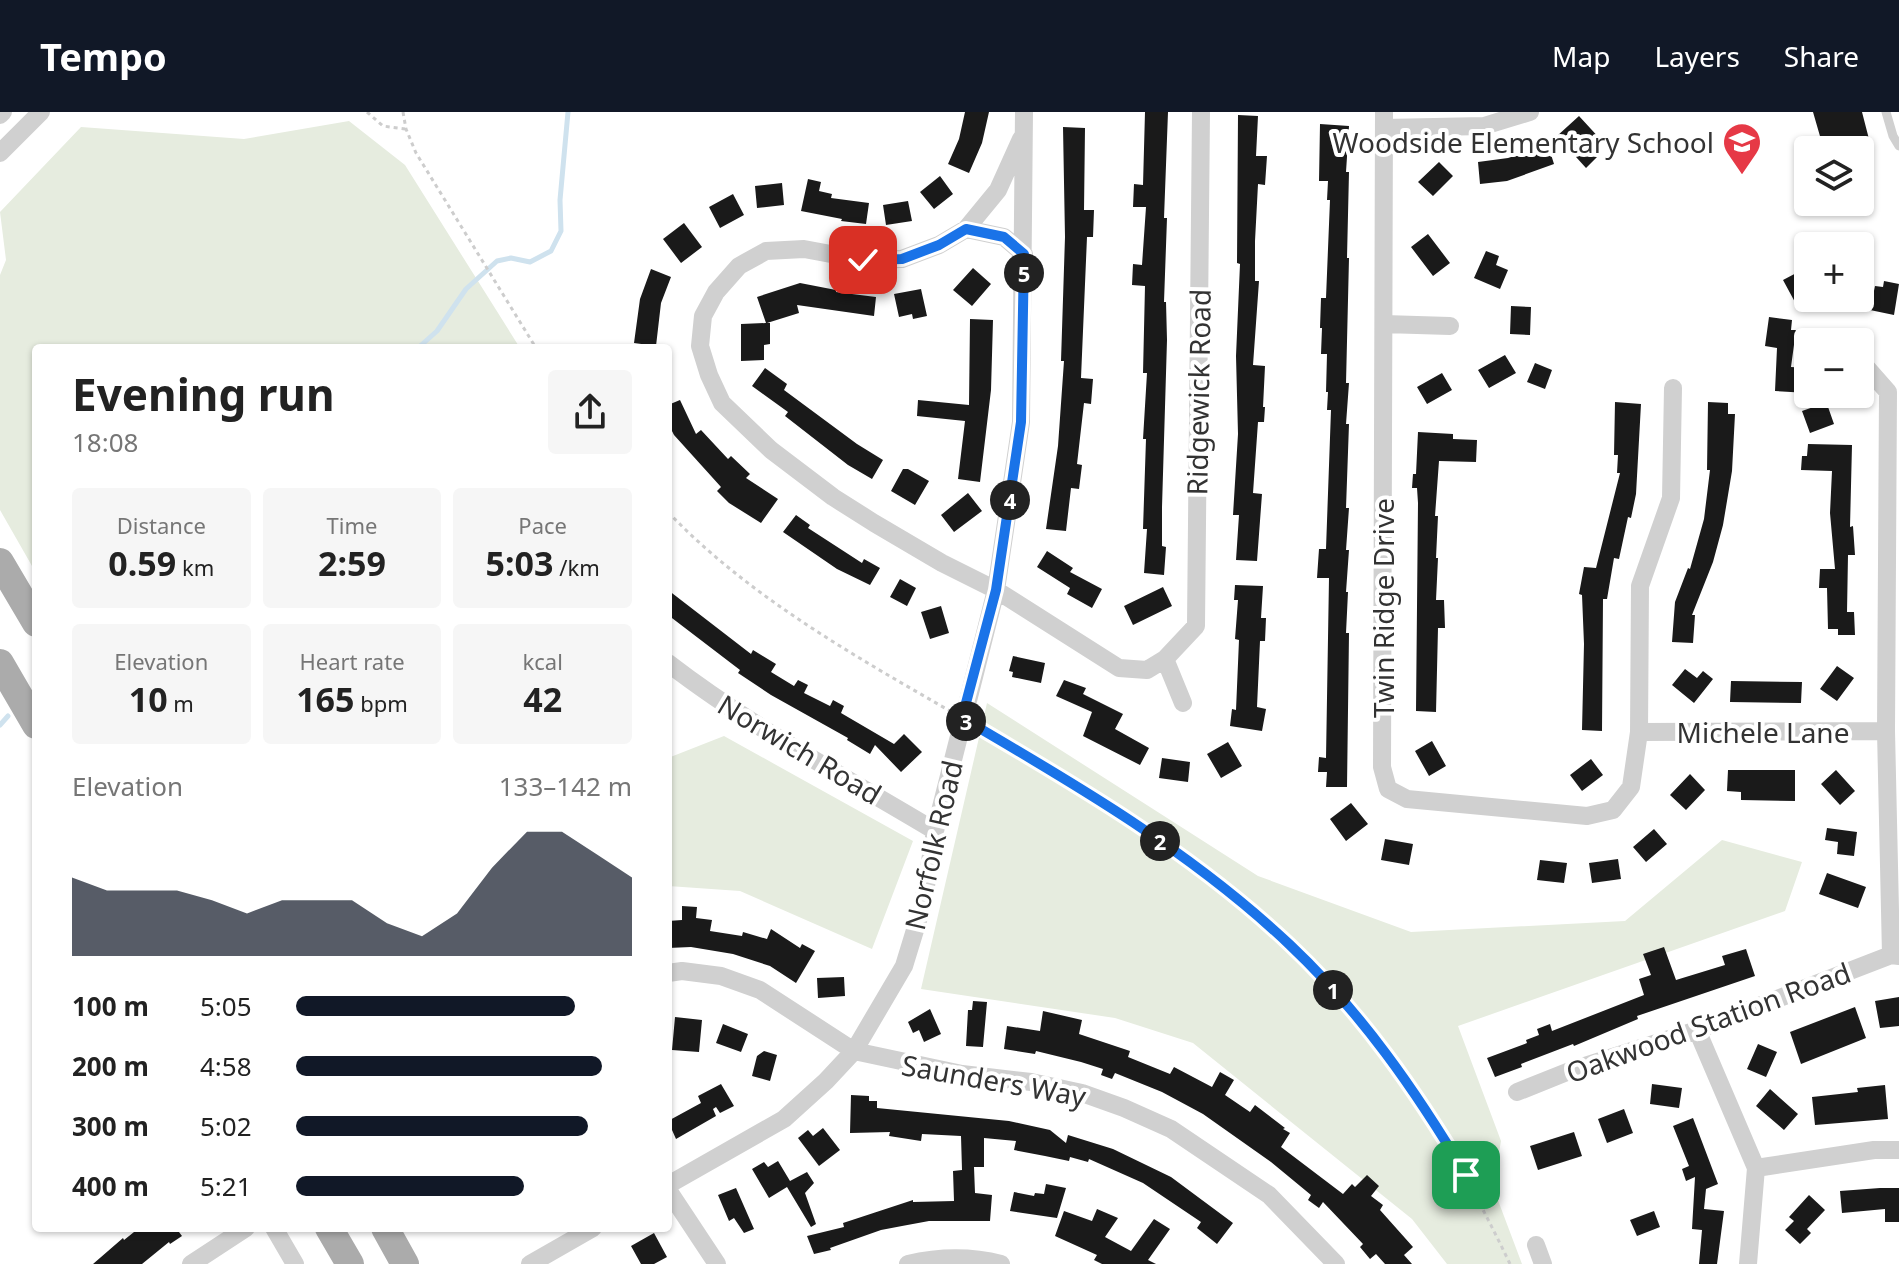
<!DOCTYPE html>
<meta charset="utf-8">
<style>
:root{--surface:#fff;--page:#f6f6f6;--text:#222;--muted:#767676;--accent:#111827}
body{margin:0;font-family:"Noto Sans",sans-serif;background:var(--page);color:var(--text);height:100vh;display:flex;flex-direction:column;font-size:30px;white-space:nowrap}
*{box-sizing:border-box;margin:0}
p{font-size:26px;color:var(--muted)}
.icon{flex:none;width:44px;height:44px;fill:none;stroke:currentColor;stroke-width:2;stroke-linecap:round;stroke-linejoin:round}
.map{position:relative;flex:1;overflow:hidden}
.side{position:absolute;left:32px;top:232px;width:640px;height:888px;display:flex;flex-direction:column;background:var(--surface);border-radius:8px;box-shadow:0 2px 6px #0004}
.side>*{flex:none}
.tools{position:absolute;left:1794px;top:24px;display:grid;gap:16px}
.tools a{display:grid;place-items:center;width:80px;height:80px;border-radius:8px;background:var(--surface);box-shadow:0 2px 6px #0004;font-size:40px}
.pin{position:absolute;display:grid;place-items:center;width:68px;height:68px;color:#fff;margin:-34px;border-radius:16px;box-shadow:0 4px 12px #0006}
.km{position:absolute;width:40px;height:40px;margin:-20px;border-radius:50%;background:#222;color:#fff;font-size:22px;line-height:40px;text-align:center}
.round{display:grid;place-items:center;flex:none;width:84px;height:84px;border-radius:8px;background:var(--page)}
.overview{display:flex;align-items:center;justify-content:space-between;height:136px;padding:0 40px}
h1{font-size:44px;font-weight:700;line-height:60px}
.figures{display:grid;grid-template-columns:repeat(3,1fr);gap:12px;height:136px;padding:8px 40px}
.figures div{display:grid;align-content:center;border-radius:8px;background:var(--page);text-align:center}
.figures b{font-size:34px;font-weight:700}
.figures small{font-size:22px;font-weight:400}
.figures p{font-size:22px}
.chart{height:224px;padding:16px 40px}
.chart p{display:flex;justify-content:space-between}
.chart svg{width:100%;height:144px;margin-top:8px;fill:var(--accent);opacity:.7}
ul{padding:0 40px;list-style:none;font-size:26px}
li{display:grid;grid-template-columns:128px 96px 1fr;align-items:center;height:60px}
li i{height:20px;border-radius:10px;background:var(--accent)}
header{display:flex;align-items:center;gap:48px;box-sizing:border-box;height:112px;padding:0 40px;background:var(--accent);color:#fff}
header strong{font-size:38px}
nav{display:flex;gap:44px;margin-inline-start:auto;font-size:28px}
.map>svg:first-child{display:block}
.green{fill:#e6ecdf}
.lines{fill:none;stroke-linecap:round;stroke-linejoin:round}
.stream{stroke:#cfe2ee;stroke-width:5}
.building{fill:#1a1a1a}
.path{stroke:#cdcdcd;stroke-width:3;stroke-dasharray:4 4;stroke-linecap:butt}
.service{stroke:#d0d0d0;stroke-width:9}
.minor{stroke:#d0d0d0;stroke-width:18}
.primary{stroke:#ababab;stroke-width:28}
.route-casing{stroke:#fff;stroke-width:16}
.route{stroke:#1a73e8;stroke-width:10}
.labels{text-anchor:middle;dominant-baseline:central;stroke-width:8;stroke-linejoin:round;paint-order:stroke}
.poi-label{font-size:28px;fill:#333;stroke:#fff;text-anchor:end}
.street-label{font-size:28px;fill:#333;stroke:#fff}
</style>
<header>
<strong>Tempo</strong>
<nav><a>Map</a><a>Layers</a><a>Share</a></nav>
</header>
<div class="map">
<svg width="1899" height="1152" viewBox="0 0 1899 1152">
<rect width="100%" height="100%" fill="#fff"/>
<!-- green -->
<path class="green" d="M349,9L405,53L520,236H36V461L0,398V163L6,148L0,100L81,15L244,27Z
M987,591L1258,764L1411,820L1625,809L1722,728L1802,750L1785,799L1458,914L1501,1029L1493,1075L1522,1152H1447L1412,1107L1193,931L1115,906L921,877Z
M724,624L913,729L872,837L740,779L668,774V646Z"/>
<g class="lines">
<!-- stream -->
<path class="stream" d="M418,236L437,219L466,177L497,149L511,146L530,150L551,139L561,119L560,88L568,0
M0,613L8,604"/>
</g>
<!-- building -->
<path class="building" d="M965,0H989L982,31L969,61L948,52L959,27Z
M1145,0H1168L1164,106H1167L1164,190H1166L1167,228L1162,395V434L1166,435L1164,463L1144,461L1147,417H1143L1146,327H1143L1147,261H1143L1145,174L1132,173L1133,152L1142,153L1146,95H1133L1134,72L1143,73Z
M1813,0H1862L1870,31L1844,38H1824Z
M1238,3L1258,4L1256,44H1267L1265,73L1258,72L1255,129V169H1259L1253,253L1265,254L1263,295H1265L1264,310H1258L1253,381L1262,382L1257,449L1236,448L1239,403H1233L1238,322L1236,244L1240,152L1237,151Z
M1579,4L1602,29L1592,39L1597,45L1586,56L1557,24Z
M1320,12L1349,14L1346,60H1349L1347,146H1349L1346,271H1349L1346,312H1349L1346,396H1349L1346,438H1349L1346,480H1348L1346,521H1349L1347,675H1326L1327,660H1318L1319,645L1326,646L1329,466H1317L1319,437H1326L1331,298H1327L1328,280H1326L1327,242H1321L1322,216H1320L1321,186H1326L1330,88H1327L1328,69H1319Z
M1063,15L1085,16L1084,98H1094L1093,125H1087L1081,266L1093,267L1091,292L1084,291L1077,352L1082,353L1079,377L1071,376L1066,419L1046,417L1058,334L1064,249H1061L1065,125Z
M1548,33L1554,52L1507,69L1480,72L1478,50L1508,46Z
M1439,50L1453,64L1433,84L1418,70Z
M940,64L953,82L934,97L920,80Z
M808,67L821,70L819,79L832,82L831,86L869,91L866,112L841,109L842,107L801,99Z
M782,71L784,93L757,96L755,74Z
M733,82L744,103L720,116L709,95Z
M908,89L912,109L886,113L883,93Z
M684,111L702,135L681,151L663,127Z
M1428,122L1450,151L1433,164L1411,135Z
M1486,139L1499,144L1496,153L1508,158L1500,177L1474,166Z
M973,156L991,172L972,194L953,178Z
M651,157L671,165L661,191L656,234L634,231L640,187Z
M1802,158L1808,169V185L1796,192L1783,168Z
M1884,169L1899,172L1894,203L1870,198L1875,174L1883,175Z
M800,171L836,178V180L876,185L874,204L797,193L799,201L767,211H770V232L764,233V248L741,249V212L766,211L757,185Z
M921,177L927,204L913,207L912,202L899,205L894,182Z
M1511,194L1531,195L1530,223L1510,222Z
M1769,205L1792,208L1791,218H1796L1791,255L1808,256V281L1775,279L1777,236L1765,234Z
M970,207L993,208L991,278L980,370L958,367L965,309L917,304L918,288L969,293Z
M1505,243L1516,261L1489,276L1478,258Z
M1535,251L1552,258L1545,277L1527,270Z
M765,256L787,272L784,278L857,332L883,348L872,367L848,353L785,304L788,300L752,274Z
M1442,261L1452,278L1427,292L1417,275Z
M680,288L696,322L701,318L728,347L731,344L750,362L746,366L778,387L761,411L729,391L717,379L721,375L674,323L668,311V293Z
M1615,290L1641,292L1636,382L1631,406L1628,405L1619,447L1614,446L1607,487H1603L1602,619L1582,618L1584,532L1582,483L1579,482L1584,455L1596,456L1620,361H1617L1618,343H1614Z
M1708,290L1728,291V302H1735L1732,359L1723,413L1713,450L1692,503H1695L1693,531L1672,530L1675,490L1688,456L1690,457L1704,407L1710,358H1707Z
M1822,292H1827L1834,312L1810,321L1802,299Z
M1418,320L1453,322V327L1477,328L1476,350L1439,349L1435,404H1438L1436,446H1438L1436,488H1444L1445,516H1438L1436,600L1416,599L1418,391L1417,376H1412L1413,362H1416Z
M1808,332L1852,333L1850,415L1853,414L1855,443H1848L1847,500H1854L1855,523H1838V517H1828L1827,476H1819L1820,457H1835L1830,401L1832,359L1801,358L1802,344H1807Z
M903,357H908L929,369L915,393L891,379Z
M968,381L982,399L954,420L941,403Z
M796,403L810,413L808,416L862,451L864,447L880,456L870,473L837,457L783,420Z
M1047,439L1073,456L1070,460L1102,477L1092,496L1067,482L1070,476L1037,455Z
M900,467L916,476L907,494L890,485Z
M1235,473L1263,474L1261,506H1266L1265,529H1260L1257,595L1266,597L1262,619L1230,614L1232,597L1236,598L1239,528L1235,527L1238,488H1234Z
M1163,475L1172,494L1133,513L1124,494Z
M668,478L751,542L753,538L776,552L771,560L794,574L798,568L808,573L804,581L830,594L833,588L844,594L841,601L894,632L904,622L922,640L901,660L875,633L870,642L847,628L848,626L771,583L738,561L740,558L668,503Z
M941,494L949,521L930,527L921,500Z
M1013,544L1045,551L1041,571L1012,565L1013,560L1009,559Z
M1837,554L1854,566L1837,589L1820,577Z
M1685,557L1697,566L1703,559L1713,567L1694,591L1672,573Z
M1064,568L1086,576L1083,582L1123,602L1115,617L1149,636L1140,653L1083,624L1092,600L1056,584Z
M1731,569L1802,570L1801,591L1730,590Z
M1432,629L1446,654L1429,664L1415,639Z
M1228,630L1242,654L1221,666L1207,642Z
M1162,646L1190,650L1188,670L1159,666Z
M1591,647L1603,663L1582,679L1570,663Z
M1728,658H1795V689L1741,688V680L1727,679Z
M1836,658L1855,679L1840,693L1821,672Z
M1690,662L1705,678L1686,698L1670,683Z
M1351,691L1368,712L1346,729L1330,707Z
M1827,716L1857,720L1854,744L1837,742L1838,730L1825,728Z
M1654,717L1667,732L1646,750L1633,735Z
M1385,727L1413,732L1409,753L1381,748Z
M1618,747L1621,767L1592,771L1589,751Z
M1540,748L1567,751L1564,771L1537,768Z
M1827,761L1866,775L1858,796L1819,782Z
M682,794L697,795L696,806L712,808L710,819L742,824L743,820L767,827L771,817L800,836L802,832L815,839L796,871L770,854L733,842L691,835L668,836V809L682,808Z
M1664,835L1676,868L1725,853L1722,844L1746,837L1755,864L1637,904L1638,907L1574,934L1573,932L1521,952L1522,955L1495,965L1487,946L1527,931L1526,928L1539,923L1537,917L1550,912L1552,919L1644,883L1639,867L1651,863L1643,842Z
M844,865L845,884L818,886L817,866Z
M1899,885V914L1880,916L1875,889Z
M973,889L987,890L983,935L966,934L968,898H972Z
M1855,895L1866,926L1801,952L1790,920Z
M930,897L941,922L924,930L919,918L913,921L908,910Z
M1043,899L1082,908L1079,922L1130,939L1128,945L1170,962L1174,955L1212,975L1220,960L1234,968L1225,983L1250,1000L1255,993L1285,1016L1283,1017L1290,1021L1281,1035L1343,1082L1352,1072L1355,1075L1367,1063L1379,1074L1371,1084L1383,1093L1380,1098L1413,1135L1404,1143L1412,1152H1385L1376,1142L1370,1147L1360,1135L1363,1132L1323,1090L1319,1096L1308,1088L1311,1083L1271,1050L1203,1002L1162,980L1115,961L1112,967L1101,963L1103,957L1081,950L1036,939L1035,942L1004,937L1007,914L1040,919Z
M675,905L702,908L699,940L672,938Z
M723,912L748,922L741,940L716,931Z
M1758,932L1777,940L1766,965L1747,957Z
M764,939L777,943L770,969L752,964L757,944Z
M721,972L734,994L720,1001L716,995L713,997L716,1004L676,1027L668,1009L701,991L698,984Z
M1652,972L1682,976L1679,996L1650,992Z
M1885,973L1888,1007L1815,1013L1812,985L1858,980L1857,976Z
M1770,977L1798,1002L1784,1018L1756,994Z
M851,983L869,984V989H877V996L1009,1009L1050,1018L1066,1031L1068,1023L1113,1037L1171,1065L1233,1111L1217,1132L1197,1116L1201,1110L1143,1071L1089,1047L1088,1050L1070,1045L1069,1049L1045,1044L1014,1038L1016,1029L984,1026V1055H974L975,1081L992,1083L990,1109H929L902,1114L881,1118L830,1136L831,1138L814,1142L807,1124L844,1115L843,1111L913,1088V1090L954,1089L953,1059L962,1058L961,1024L922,1022L921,1029L889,1024L890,1020L850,1021Z
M1624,997L1633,1021L1607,1031L1598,1007Z
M1693,1006L1718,1072L1706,1077L1704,1097L1724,1099L1717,1152H1699L1702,1118L1692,1117L1695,1065L1686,1069L1682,1057L1689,1054L1673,1014Z
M823,1016L840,1038L819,1054L798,1026L808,1018L813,1024Z
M1574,1020L1582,1044L1538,1058L1530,1034Z
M778,1049L790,1069L807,1060L814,1071L805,1081L816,1112L811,1115L787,1075L769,1086L752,1057L764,1050L768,1055Z
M1046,1072L1066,1076L1057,1106L1010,1099L1014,1080L1034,1084L1035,1081L1044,1082Z
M736,1076L754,1117L744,1121L734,1106L729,1109L718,1083Z
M1880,1076H1899V1110H1885V1097L1842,1101L1840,1079Z
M1809,1083L1825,1098L1807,1117L1811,1121L1800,1132L1785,1118L1794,1109L1789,1105Z
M1097,1097L1118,1106L1105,1125L1131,1139L1154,1107L1170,1117L1148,1148L1156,1152H1102L1094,1148L1097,1143L1055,1124L1064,1099L1092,1109Z
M1654,1099L1660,1115L1637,1124L1630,1108Z
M139,1116H176L182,1124L170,1132L169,1130L142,1152H93L123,1126L124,1128Z
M654,1121L667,1145L654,1152H641L631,1134Z"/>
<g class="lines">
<!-- path -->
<path class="path" d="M367,0L383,14L405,17
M403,0L406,17L416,41L536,236
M668,400C747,483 851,542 950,599
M977,615C1087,679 1199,745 1291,834C1385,925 1454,1034 1510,1152"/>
<!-- service -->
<path class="service" d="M1886,0L1893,24L1899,34"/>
<!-- minor -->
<path class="minor" d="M1384,0L1382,655L1388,677L1407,687L1587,704L1613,698L1631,675L1639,620L1640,474L1671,386L1673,276
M0,3L3,0
M1384,16L1484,14L1530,0
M1021,27L998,78L966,117L1004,125L1024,142
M0,41L41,0
M966,117L939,133L902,147L863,148L804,137L766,139L739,154L716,180L703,204L700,234L709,263L722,291L771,338L833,385L874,411L942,451L996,478L1119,556L1147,558L1165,547L1183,591
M1384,212L1450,214
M1866,255L1888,280L1886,619L1891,843
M1165,547L1196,514L1201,0
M668,551C751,615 845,665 935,719
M1639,620L1886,619
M668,861L682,859L721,864L760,878L854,939L962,962L1031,970L1082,981L1124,996L1171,1017L1269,1083L1336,1152
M1697,918L1756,1056L1748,1152
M1517,980L1572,958L1697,918L1891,843L1899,844
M1756,1056L1874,1038H1899
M668,1073L784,1007L826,969L854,939L904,854L923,792L935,719L996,478L1021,310L1024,0
M668,1078L717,1152
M274,1116L295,1152
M1536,1133L1543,1152
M191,1152L246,1116
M530,1152L593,1116
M908,1152C938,1145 970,1144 1001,1152"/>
<!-- primary -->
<path class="primary" d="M0,450L36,511
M0,551L36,613
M329,1116L350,1152
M385,1116L405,1152"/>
</g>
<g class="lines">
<!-- route casing -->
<g class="route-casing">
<path id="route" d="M863,148L902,147L939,133L966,117L1004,125L1024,142L1021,310L996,478L962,606C1077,673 1193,741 1290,833C1361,900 1416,979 1466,1063"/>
</g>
<!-- route -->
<use href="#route" class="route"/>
</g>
<!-- icons -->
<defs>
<g id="school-pin" transform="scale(2)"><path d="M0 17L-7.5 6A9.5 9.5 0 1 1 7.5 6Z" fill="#e63946" stroke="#fff"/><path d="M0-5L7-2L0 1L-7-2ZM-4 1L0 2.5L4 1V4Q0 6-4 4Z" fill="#fff"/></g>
</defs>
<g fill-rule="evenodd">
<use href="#school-pin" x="1742" y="30"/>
</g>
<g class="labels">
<!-- poi labels -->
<g class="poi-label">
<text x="1714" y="30">Woodside Elementary School</text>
</g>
<!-- street labels -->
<g class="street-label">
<text transform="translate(1198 280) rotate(-89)">Ridgewick Road</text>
<text transform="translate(1383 496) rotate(-90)">Twin Ridge Drive</text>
<text x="1763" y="620">Michele Lane</text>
<text transform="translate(800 637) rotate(31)">Norwich Road</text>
<text transform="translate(933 733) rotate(-77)">Norfolk Road</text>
<text transform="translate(1708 910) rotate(-20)">Oakwood Station Road</text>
<text transform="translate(994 968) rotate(10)">Saunders Way</text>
</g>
</g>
</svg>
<div class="tools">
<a><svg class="icon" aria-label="layers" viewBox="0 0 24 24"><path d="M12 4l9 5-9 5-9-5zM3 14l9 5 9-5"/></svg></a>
<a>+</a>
<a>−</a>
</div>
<div class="pin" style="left:1466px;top:1063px;background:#1e9e55"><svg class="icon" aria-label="arrive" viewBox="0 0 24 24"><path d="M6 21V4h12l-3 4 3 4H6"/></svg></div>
<div class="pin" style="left:863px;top:148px;background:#d93025"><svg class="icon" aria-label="check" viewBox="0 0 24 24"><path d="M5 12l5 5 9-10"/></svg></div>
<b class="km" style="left:1333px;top:878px">1</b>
<b class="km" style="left:1160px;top:729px">2</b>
<b class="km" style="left:966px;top:609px">3</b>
<b class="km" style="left:1010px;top:388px">4</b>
<b class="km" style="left:1024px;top:161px">5</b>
<section class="side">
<div class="overview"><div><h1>Evening run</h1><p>18:08</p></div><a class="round"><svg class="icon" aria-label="share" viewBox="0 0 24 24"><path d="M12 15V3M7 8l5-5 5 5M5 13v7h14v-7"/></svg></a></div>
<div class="figures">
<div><p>Distance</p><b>0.59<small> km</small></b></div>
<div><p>Time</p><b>2:59</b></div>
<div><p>Pace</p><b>5:03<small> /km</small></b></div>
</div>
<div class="figures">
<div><p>Elevation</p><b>10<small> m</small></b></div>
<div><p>Heart rate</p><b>165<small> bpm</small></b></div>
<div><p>kcal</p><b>42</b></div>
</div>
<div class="chart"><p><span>Elevation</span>133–142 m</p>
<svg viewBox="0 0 160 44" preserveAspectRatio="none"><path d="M0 44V20L10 24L20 24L30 24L40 27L50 31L60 27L70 27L80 27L90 34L100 38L110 31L120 17L130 6L140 6L150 13L160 20V44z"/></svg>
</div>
<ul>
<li><b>100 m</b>5:05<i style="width:83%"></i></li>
<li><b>200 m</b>4:58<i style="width:91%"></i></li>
<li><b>300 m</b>5:02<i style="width:87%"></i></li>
<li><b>400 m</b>5:21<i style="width:68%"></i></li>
</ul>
</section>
</div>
